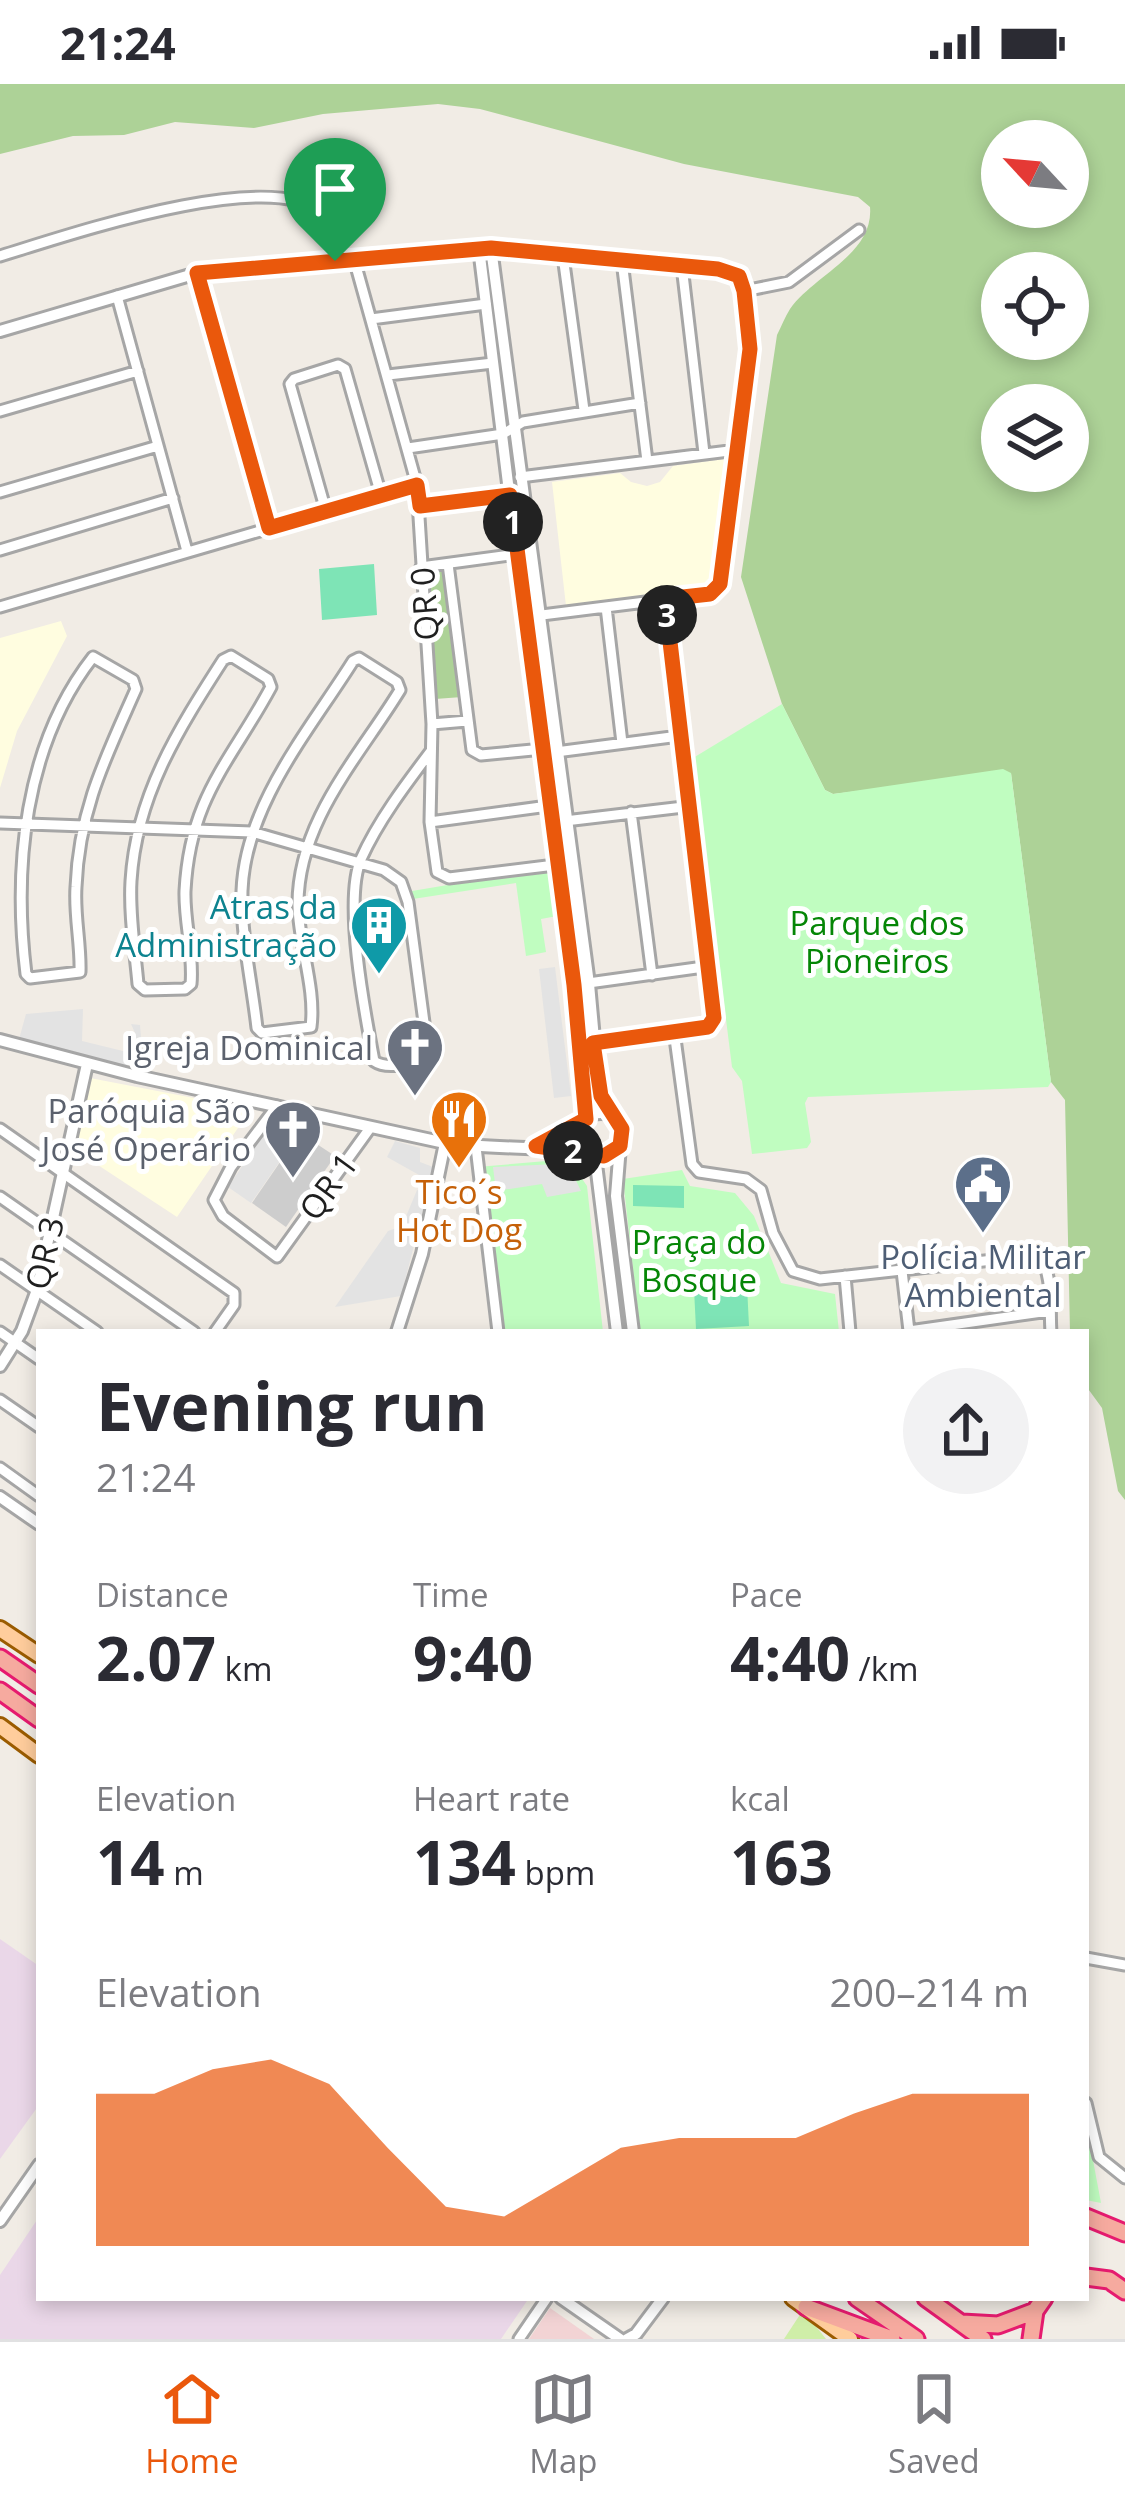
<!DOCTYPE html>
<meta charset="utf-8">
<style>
:root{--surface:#fff;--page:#f2f2f3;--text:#2b2b33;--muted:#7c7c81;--line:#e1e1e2;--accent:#ea580c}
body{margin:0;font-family:"Open Sans",sans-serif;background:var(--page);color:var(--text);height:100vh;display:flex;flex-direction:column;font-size:45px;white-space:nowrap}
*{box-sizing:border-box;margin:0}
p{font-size:39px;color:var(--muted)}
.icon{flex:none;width:66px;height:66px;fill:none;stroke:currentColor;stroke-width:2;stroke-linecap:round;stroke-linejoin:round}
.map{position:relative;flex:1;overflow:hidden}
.sheet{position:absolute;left:36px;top:1245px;width:1053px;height:972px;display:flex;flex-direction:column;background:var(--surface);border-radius:0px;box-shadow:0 6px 18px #0003}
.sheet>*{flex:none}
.needle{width:78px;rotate:296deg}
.controls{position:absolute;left:981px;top:36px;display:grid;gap:24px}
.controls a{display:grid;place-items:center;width:108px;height:108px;border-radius:50%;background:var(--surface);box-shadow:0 6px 18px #0003;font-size:60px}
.pin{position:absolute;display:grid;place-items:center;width:102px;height:102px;color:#fff;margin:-123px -51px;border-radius:50% 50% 50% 0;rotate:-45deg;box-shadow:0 0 12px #0007}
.pin .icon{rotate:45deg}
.km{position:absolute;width:60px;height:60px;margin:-30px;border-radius:50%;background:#222;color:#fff;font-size:33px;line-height:60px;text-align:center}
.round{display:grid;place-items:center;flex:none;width:126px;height:126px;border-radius:63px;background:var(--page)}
.headline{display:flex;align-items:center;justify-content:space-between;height:204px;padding:0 60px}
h1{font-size:66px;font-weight:700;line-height:90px}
.stats{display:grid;grid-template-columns:repeat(3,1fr);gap:18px;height:204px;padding:12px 60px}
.stats div{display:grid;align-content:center}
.stats b{font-size:60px;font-weight:700}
.stats small{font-size:33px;font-weight:400}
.stats p{font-size:33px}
.chart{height:336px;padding:24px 60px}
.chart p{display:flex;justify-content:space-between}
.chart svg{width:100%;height:216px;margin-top:12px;fill:var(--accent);opacity:.7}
.status{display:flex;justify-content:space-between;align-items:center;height:84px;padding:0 60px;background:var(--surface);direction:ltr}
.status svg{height:33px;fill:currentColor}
.menu{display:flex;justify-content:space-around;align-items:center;height:168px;border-top:3px solid var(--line);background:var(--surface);font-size:33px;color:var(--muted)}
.menu a{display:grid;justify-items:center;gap:6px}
.menu .selected{color:var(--accent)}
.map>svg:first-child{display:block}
.commercial{fill:#f2d3d4}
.industrial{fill:#ead7e8}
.education{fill:#fffde0}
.religious{fill:#cdcdcd}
.grass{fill:#cfeea8}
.forest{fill:#add297;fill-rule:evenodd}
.park{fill:#c0fdc0}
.pitch{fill:#7ee4b6}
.parking{fill:#e3e3e3}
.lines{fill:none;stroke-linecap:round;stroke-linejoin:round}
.minor-casing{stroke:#a6a6a6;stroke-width:15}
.tertiary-casing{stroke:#a6a6a6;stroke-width:16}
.primary-casing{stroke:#9b5c00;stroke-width:20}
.trunk-casing{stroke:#e61b6f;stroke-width:21}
.minor{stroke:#fff;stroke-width:9}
.tertiary{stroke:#fff;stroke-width:10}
.primary{stroke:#ffcd9c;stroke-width:14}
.trunk{stroke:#f6aa9f;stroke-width:15}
.route-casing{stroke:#fff;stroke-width:24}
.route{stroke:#ea580c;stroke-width:15}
.labels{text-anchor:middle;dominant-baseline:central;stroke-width:10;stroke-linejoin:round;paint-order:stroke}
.street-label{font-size:33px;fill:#1f1f1f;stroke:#fff}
.culture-label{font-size:33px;fill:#0d838f;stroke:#fff;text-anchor:end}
.park-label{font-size:33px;fill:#058606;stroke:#fff}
.worship-label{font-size:33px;fill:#5b616d;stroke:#fff;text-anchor:end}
.food-label{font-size:33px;fill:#c56008;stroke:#fff}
.service-label{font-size:33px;fill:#4e5e75;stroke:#fff}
</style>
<div class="status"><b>21:24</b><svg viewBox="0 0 49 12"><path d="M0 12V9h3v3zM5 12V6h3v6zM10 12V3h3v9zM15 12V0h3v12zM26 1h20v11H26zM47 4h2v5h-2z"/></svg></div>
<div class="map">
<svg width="1125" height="2255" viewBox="0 0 1125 2255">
<rect width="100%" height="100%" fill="#f1ece5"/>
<!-- commercial -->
<path class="commercial" d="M550,2224L594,2255H529Z"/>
<!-- industrial -->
<path class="industrial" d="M0,1855L39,1882V2021L0,2075Z
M39,2133V2214H529L501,2255H0V2191Z"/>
<!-- education -->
<path class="education" d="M725,375L710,502L566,522L552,398L620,389L631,398L647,402L660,398L673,382Z
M61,537L67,552L17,647L0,704V554Z
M90,994L251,1025L177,1133L72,1064Z"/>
<!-- religious -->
<path class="religious" d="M300,1049L335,1072L286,1143L252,1119Z"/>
<!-- grass -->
<path class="grass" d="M803,2226L826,2255H784Z"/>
<!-- forest -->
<path class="forest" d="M0,0H1125V1416L1118,1407L1102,1324L1086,1302V1248H1070L1065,1016L1051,998L1011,689L833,710L825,706L782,620L741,493L777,251C781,243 785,233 790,225C814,191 874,170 870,123L858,113L684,80L480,25L438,20L323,30L254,44L175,38L124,51L73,52L0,70ZM1002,57H1068V123H1002ZM1002,189H1068V255H1002ZM1002,321H1068V387H1002Z
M444,485L462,613L435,615L424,488Z"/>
<!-- park -->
<path class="park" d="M782,620L825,706L833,710L1003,685L1011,689L1051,998L1048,1003L808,1013L805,1019L811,1058L807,1064L752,1070L742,997L732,983L693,674Z
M542,785L552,793L557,832L541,835L546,868L526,872L516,799L413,815L412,807Z
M558,1076L572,1080L587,1102L603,1248H500L477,1083Z
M682,1086L690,1102L735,1109L754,1132L781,1199L835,1210L839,1248H640L623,1095Z
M1086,2039L1101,2119L1086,2116Z"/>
<!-- pitch -->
<path class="pitch" d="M374,480L377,531L322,536L319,485Z
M633,1101L684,1102V1124L633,1122Z
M747,1202L749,1242L696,1245L694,1205Z"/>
<!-- parking -->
<path class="parking" d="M555,883L571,1012L554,1014L539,885Z
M83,925L82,957L127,968L136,951L131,940L140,941L143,980L118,982L18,959L26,930Z
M274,1044L294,1057L251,1119L228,1103L266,1047Z
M395,1057L420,1064V1078L433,1083L428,1096L387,1073Z
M558,1080L570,1084L581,1107L547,1113L542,1100L496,1107L493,1083Z
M417,1106L428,1107L401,1212L335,1223L388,1147L402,1142Z"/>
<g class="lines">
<!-- minor casing -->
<g class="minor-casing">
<path id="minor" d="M491,164L728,187L741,195L749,246V284L718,504L709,510L526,533
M0,172C66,152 265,83 322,128L335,177
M563,172L584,326
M354,175L417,401L432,640L430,738L437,788L449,794L555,781
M622,177L647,377
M682,182L704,369
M197,189L269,444
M744,207L789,198L859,146
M117,212L187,467
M371,235L486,220
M388,291L493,279
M0,327L138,287
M408,364L503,350L523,338L640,319
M520,393L737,366
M0,408L158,362
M420,421L510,411
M326,427L290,300L294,295L338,281L345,285L381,411
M0,466L173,414
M448,480L472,666L481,671L543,665
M421,483L517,470
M0,523L417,401
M606,523L622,659
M231,572L268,595L271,603C230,679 190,712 185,807C184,838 194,870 191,900L185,905L145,906L138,900C135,866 129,831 131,797C136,712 178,646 223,576Z
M93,573L133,596L136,605C106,673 79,725 76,803C74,831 81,860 80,888L30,894L26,890C13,784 24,661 93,573Z
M359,574L397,598L400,606C359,673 297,738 298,822C299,862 316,904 311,943L262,949L257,944C252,899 241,852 242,807C245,721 309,647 353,577Z
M432,640L467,637
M556,668L679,652
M631,728L652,891
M565,737L692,722
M430,738L548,722
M0,739L252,748L384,786L401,798L408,818L427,961L425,973C411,980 387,986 374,977C365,930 343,817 361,775C378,737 406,700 431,667
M574,901L711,882
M674,947L692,1080L699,1088L746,1095L761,1106L773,1149L793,1187L820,1195L1038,1171C1054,1189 1049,1224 1051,1248
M581,963L708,943L715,929L665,515
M277,1022L231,1083L214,1116L223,1132L277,1173L370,1044
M0,1045L234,1209V1221L215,1248
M476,1063L498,1248
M0,1113L194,1248
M0,1181L97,1248
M902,1187L909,1247
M845,1192L850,1248
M909,1247L1049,1227
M0,1248L39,1275
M0,1316L39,1343
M0,1384L39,1412
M1086,1874L1125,1881
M1086,2019L1099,2073L1125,2094
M519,2255L547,2214"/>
</g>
<!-- tertiary casing -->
<g class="tertiary-casing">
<path id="tertiary" d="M479,164L555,781L574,901L586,1035
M0,247L197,189L491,164L589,900L598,999L612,1032
M0,956L137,992L445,1059C493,1065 540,1062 589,1069
M579 1051a22 22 0 1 1 44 0a22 22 0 1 1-44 0Z
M537,1061L583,1039
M620,1062L616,1112L633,1248
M595,1072L617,1248
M397,1248L422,1170L445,1059
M0,1282L22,1247L37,1206L87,980
M0,1413L39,1440
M0,2137L39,2081
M561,2214L620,2255
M627,2255L636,2250L663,2214"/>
</g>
<!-- primary casing -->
<g class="primary-casing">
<path id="primary" d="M0,1545L39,1571
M0,1642L39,1671
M793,2214L850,2255"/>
</g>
<!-- trunk casing -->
<g class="trunk-casing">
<path id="trunk" d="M0,1574L39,1601
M0,1607L39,1635
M1086,2133L1125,2149
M1086,2193L1109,2196L1125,2207
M857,2214L916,2255
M926,2214L983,2255
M806,2223L892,2255
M962,2239L998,2241L1035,2227
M1031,2255L1035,2227L1044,2214"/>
</g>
<!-- minor -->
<use href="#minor" class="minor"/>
<!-- tertiary -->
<use href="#tertiary" class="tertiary"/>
<!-- primary -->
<use href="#primary" class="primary"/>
<!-- trunk -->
<use href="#trunk" class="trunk"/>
</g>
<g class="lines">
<!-- route casing -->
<g class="route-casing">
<path id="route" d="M491,164L718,185L739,192L744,207L750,265L720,500L710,510L665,515L714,934L708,943L593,959L601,1012L622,1045L620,1062L604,1072L536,1062L586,1035L574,901L510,411L420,422L417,401L269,444L197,189Z"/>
</g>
<!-- route -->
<use href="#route" class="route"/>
</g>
<!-- icons -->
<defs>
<g id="building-pin" transform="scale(3)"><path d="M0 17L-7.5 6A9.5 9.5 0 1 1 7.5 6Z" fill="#0f9aa8" stroke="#fff"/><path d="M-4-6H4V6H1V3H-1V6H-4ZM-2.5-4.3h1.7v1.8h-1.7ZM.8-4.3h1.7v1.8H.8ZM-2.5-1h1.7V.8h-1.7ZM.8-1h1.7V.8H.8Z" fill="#fff"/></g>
<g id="church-pin" transform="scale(3)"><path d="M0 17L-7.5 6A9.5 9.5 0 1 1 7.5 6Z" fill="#6b7280" stroke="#fff"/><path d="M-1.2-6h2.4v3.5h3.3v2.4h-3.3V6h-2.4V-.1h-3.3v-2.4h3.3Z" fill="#fff"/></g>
<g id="restaurant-pin" transform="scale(3)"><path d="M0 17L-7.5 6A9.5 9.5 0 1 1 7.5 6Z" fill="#e8710a" stroke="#fff"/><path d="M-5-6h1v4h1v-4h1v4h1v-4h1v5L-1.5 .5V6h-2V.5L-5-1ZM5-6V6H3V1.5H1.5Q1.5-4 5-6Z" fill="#fff"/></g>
<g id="civic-pin" transform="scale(3)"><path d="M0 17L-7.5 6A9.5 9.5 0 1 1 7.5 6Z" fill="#5c6f8a" stroke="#fff"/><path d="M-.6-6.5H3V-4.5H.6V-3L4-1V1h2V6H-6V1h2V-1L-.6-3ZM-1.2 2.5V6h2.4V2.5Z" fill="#fff"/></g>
</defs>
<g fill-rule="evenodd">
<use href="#building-pin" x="379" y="841"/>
<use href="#church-pin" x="415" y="963"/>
<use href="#restaurant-pin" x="459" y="1035"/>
<use href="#church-pin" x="293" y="1045"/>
<use href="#civic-pin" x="983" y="1100"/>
</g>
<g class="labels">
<!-- street labels -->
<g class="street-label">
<text transform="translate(424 520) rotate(-94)">QR 0</text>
<text transform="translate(328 1102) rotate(-54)">QR 1</text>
<text transform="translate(44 1169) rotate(-77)">QR 3</text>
</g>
<!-- culture labels -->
<g class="culture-label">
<text x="337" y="822">Atras da<tspan x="337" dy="38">Administração</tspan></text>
</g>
<!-- park labels -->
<g class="park-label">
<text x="877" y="838">Parque dos<tspan x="877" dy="38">Pioneiros</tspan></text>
<text x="699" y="1157">Praça do<tspan x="699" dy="38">Bosque</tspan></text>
</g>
<!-- worship labels -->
<g class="worship-label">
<text x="373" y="963">Igreja Dominical</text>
<text x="251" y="1026">Paróquia São<tspan x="251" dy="38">José Operário</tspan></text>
</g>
<!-- food labels -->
<g class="food-label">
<text x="459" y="1107">Tico´s<tspan x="459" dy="38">Hot Dog</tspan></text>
</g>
<!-- service labels -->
<g class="service-label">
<text x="983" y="1172">Polícia Militar<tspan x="983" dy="38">Ambiental</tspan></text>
</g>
</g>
</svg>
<div class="controls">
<a><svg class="needle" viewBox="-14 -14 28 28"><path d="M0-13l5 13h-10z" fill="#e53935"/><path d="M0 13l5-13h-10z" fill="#7c7c81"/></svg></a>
<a><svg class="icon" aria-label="locate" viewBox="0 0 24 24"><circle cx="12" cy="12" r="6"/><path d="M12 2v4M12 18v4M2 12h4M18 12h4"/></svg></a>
<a><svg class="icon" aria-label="layers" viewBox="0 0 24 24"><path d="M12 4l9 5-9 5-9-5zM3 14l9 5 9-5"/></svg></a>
</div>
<div class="pin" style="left:335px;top:177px;background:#1e9e55"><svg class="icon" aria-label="arrive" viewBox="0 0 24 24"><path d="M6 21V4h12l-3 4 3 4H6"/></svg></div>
<b class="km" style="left:513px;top:438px">1</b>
<b class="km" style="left:573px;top:1067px">2</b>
<b class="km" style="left:667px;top:531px">3</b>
<section class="sheet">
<div class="headline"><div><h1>Evening run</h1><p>21:24</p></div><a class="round"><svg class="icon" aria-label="share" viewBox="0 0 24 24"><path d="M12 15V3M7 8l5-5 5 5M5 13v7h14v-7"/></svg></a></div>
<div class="stats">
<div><p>Distance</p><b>2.07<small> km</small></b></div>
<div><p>Time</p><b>9:40</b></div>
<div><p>Pace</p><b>4:40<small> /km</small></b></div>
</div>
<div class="stats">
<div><p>Elevation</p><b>14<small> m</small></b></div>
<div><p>Heart rate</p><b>134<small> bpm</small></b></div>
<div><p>kcal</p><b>163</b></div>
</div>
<div class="chart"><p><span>Elevation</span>200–214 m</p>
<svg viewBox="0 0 160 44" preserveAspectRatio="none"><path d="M0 44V13L10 13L20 8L30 6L40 11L50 24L60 36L70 38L80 31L90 24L100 22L110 22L120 22L130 17L140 13L150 13L160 13V44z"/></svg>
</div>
</section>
</div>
<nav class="menu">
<a class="selected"><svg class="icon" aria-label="home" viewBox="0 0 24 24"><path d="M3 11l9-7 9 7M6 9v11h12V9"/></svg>Home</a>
<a><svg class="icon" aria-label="map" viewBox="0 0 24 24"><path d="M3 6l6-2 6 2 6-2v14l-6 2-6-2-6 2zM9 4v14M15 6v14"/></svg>Map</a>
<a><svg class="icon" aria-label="saved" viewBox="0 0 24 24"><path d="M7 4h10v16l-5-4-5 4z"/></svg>Saved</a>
</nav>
